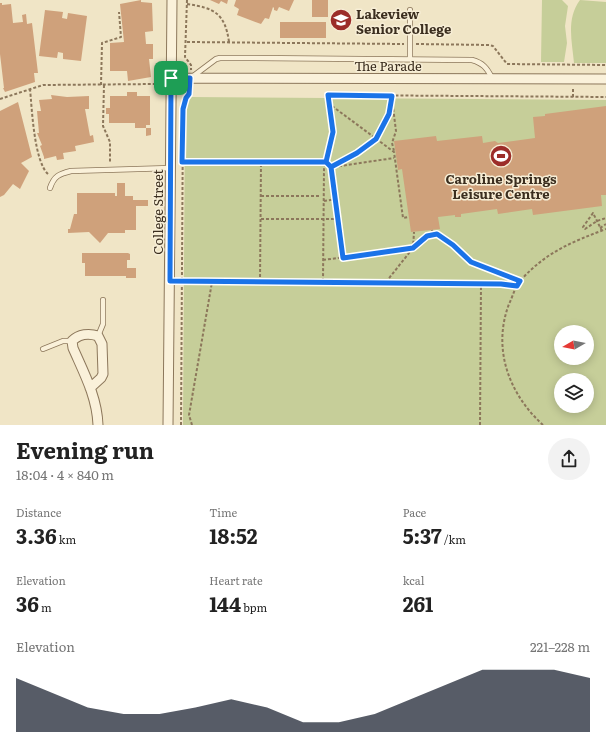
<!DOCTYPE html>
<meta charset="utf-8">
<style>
:root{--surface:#fff;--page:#f2f2f2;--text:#222;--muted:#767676;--accent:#111827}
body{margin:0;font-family:Literata,serif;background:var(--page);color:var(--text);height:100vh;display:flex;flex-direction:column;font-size:15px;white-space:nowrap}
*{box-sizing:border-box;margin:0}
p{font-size:13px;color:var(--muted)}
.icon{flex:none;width:22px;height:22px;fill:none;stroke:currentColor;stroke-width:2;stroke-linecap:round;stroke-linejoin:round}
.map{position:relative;height:425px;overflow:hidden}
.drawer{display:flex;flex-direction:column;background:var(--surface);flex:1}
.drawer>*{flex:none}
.needle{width:26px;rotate:261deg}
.buttons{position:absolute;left:554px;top:325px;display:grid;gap:8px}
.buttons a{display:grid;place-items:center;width:40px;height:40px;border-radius:50%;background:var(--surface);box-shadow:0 2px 10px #0003;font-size:20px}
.pin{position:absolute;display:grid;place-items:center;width:34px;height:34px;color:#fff;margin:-17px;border-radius:8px;box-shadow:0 2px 6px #0006}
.round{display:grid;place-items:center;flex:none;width:42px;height:42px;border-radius:21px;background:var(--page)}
.headline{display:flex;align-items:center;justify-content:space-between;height:68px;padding:0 16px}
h1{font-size:22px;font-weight:700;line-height:30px}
.figures{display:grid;grid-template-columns:repeat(3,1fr);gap:6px;height:68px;padding:4px 16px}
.figures div{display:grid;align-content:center}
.figures b{font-size:20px;font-weight:700}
.figures small{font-size:11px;font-weight:400}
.figures p{font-size:11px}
.chart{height:112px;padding:8px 16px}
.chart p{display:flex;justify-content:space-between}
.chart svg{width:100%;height:72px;margin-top:4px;fill:var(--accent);opacity:.7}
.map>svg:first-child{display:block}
.green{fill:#c6ce99;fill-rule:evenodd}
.building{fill:#cfa17b}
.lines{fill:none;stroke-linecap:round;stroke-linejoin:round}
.service-casing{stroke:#8c775b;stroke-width:6}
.minor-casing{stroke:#8c775b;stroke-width:11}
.path{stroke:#8c775b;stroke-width:2;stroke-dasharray:3 2;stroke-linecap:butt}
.service{stroke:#faf1da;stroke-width:4.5}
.minor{stroke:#faf1da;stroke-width:9}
.route-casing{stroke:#fff;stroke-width:8}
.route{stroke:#1a73e8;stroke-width:5}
.labels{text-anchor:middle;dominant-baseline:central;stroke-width:3;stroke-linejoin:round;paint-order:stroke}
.poi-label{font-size:13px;font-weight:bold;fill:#3b2e1f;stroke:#f7eed6;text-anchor:start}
.street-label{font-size:13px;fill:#3b2e1f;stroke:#f7eed6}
</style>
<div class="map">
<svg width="606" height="425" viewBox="0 0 606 425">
<rect width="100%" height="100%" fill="#f0e5c6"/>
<!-- green -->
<path class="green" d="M542,0H562L568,6L565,26L567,43L564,62H541Z
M580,0L606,2V63H574C572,41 566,19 580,0Z
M190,97L606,100V425H183L185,109ZM561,332H587V358H561ZM561,380H587V406H561Z"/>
<!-- building -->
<path class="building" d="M141,0V2L152,3L153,31L145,32L146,44H153V59H149L151,77L128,81L127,71H110V43L124,42L120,4Z
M210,0H228L227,4L221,1L219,4Z
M236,0H294L289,11L279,7L277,11L274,10V8L273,7L269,19L265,18L261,24L237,15L239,9L234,6Z
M312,0H328V17H312Z
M0,3H2V5L11,4L13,23L23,22L22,15L26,14L27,24L32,23L38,73H34L35,82L5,92L3,88H4L0,54Z
M45,10L63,12L62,18L67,19L68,13L87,16L81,61L63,59V53L58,52L57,58L39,56Z
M280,22H326V38H280Z
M127,92H137V96H150V125H146V128H135V123H109V114H106V108H110V96H127Z
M51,95L67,97L89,96V109H85L90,136L93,135L94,142L75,146L76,151L63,153L64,159L57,160L56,156L44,159V157L40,146L42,145L37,133H39L37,111H41L39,100L52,99Z
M18,102L32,157L21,163L29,171L20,189L13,184L4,195L0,197V111Z
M606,106V195H601L602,206L533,215L532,209L498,214L497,209L461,214V217H455V215L438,217L440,229L411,232L402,169L398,170L394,141L436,136L437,141L482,136L483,143L495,141L498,143L535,138L533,117L545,116V114Z
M146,128H151V135L146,136Z
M117,183H125V196H133V200H148V206H136V230H125V233H108L100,243L89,232L68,233V229H70L74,214H77V193H115V196H117Z
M82,253H128L130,254V260H127V268H136V278H126V276H85V263H82Z"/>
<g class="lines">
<!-- service casing -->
<g class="service-casing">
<path id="service" d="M410,59V10
M192,77L216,59L220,58H253L472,60C483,63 487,68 492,78
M50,188C54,176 59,174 71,171L171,168
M98,336L103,324V300
M43,349L63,341H72"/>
</g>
<!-- minor casing -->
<g class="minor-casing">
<path id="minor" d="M171,78L606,79
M90,388L101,378L103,374L102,344L98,336C89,333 79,334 72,341L73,348C84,373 97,397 98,425
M168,425L172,0"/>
</g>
<!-- path -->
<path class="path" d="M187,0L185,57L191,65V70
M187,4C214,8 225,13 229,42
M187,42L404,44
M416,44L489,45L493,46L507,64L606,65
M101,85L102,43L121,37L119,12
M104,85L103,126L110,142V162
M30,89C32,109 34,161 48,174
M573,97V88
M0,99L43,85L156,84
M392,99L396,131L392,143L394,151
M328,103L394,152L403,218L409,217
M182,162H325L331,167L343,258
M331,167L357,153L376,139L389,113L392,96
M334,167L394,158
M261,196H321
M324,201L336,199
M261,219H338
M600,228L606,224
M432,230L433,235
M602,231L593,213L583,227L585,229L597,221L606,218
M323,260L413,248L414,232
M180,281L323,282
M260,282L261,162
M386,282L413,248L427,236L437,234L453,245L471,262L520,281
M517,285L501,283L323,282L324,169L333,132L328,95L606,97
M181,425L183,109C185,102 189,96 190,88
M192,425L189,415L212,282
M480,425L481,284
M543,425C509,394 492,349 509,304C513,296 515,286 521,280C546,252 572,242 606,229"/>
<!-- service -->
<use href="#service" class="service"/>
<!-- minor -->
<use href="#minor" class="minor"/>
</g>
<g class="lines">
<!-- route casing -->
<g class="route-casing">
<path id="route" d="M171,78L170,281L501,284L517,286L520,281L471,262L453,245L437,234L427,236L413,248L343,258L331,167L326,162L333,132L328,95L392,96L389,114L376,139L357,153L331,167L326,162H182L183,109L186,98L189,94L190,78H171"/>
</g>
<!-- route -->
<use href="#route" class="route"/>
</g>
<!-- icons -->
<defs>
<g id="school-disc" transform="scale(1.15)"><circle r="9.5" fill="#9c2d29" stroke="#f7eed6"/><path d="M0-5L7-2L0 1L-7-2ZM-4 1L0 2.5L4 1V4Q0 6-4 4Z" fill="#fff"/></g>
<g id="stadium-disc" transform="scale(1.15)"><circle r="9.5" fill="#9c2d29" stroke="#f7eed6"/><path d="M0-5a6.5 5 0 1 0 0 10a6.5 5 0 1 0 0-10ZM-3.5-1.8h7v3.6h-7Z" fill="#fff"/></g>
</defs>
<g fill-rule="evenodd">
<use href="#school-disc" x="341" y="20"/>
<use href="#stadium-disc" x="501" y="156"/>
</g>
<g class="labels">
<!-- poi labels -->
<g class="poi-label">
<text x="356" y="13">Lakeview<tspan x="356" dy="15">Senior College</tspan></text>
<text x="501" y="178" text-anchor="middle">Caroline Springs<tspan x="501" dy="15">Leisure Centre</tspan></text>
</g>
<!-- street labels -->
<g class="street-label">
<text x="388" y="65">The Parade</text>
<text transform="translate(157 212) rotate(-90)">College Street</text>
</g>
</g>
</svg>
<div class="buttons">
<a><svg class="needle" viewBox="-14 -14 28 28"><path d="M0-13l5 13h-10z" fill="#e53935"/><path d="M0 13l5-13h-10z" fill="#767676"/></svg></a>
<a><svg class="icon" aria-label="layers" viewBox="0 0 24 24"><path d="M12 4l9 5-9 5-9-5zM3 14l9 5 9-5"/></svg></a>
</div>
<div class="pin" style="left:171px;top:78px;background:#1e9e55"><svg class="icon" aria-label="arrive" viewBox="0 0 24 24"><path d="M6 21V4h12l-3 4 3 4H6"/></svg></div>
</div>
<section class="drawer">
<div class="headline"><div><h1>Evening run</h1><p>18:04 · 4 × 840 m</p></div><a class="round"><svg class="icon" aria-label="share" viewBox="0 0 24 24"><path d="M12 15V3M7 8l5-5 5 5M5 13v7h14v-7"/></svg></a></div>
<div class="figures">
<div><p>Distance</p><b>3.36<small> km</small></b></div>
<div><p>Time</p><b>18:52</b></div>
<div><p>Pace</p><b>5:37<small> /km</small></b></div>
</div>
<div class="figures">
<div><p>Elevation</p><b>36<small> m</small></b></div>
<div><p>Heart rate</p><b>144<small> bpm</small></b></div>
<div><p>kcal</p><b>261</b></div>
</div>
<div class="chart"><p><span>Elevation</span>221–228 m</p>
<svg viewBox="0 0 160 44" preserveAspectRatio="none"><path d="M0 44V11L10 20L20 29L30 33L40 33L50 29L60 24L70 29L80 38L90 38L100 33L110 24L120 15L130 6L140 6L150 6L160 11V44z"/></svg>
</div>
</section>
